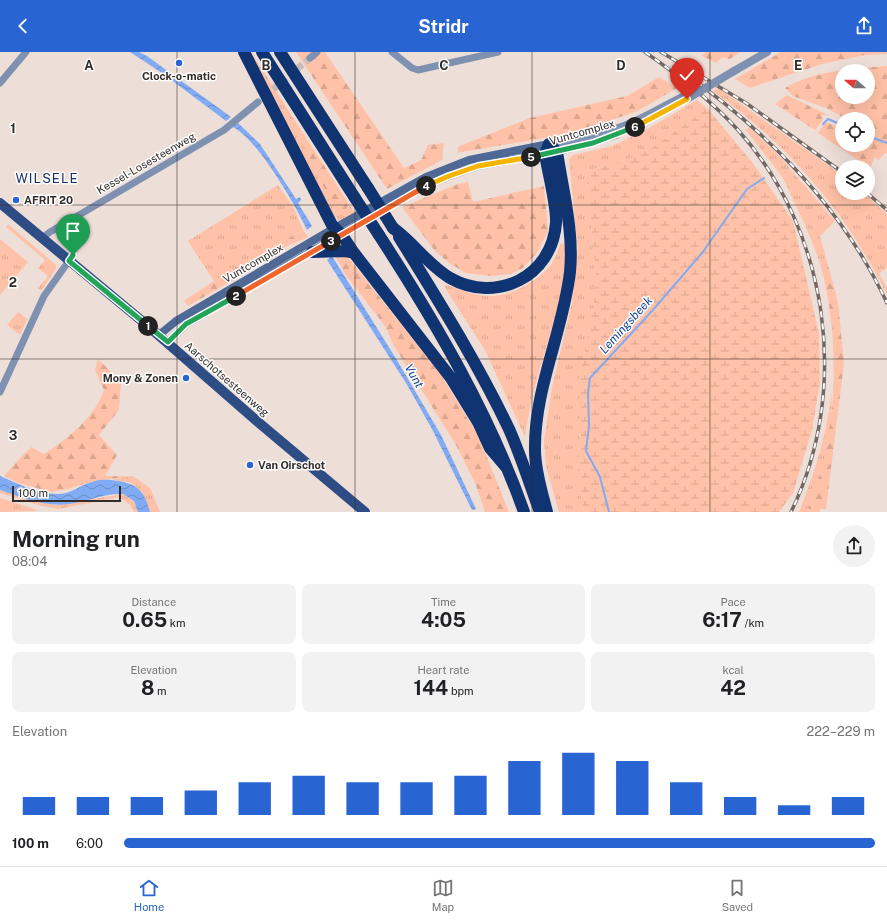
<!DOCTYPE html>
<meta charset="utf-8">
<style>
:root{--surface:#fff;--page:#f2f2f2;--text:#202124;--muted:#757577;--line:#e0e0e0;--accent:#2965d2}
body{margin:0;font-family:"Public Sans",sans-serif;background:var(--page);color:var(--text);height:100vh;display:flex;flex-direction:column;font-size:15px;white-space:nowrap}
*{box-sizing:border-box;margin:0}
p{font-size:13px;color:var(--muted)}
.icon{flex:none;width:22px;height:22px;fill:none;stroke:currentColor;stroke-width:2;stroke-linecap:round;stroke-linejoin:round}
.map{position:relative;height:460px;overflow:hidden}
.side{display:flex;flex-direction:column;background:var(--surface);flex:1}
.side>*{flex:none}
.needle{width:26px;rotate:291deg}
.fabs{position:absolute;left:835px;top:12px;display:grid;gap:8px}
.fabs a{display:grid;place-items:center;width:40px;height:40px;border-radius:50%;background:var(--surface);box-shadow:0 4px 16px #0002;font-size:20px}
.scale{position:absolute;left:12px;bottom:10px;width:109px;box-sizing:border-box;padding-left:4px;border:2px solid #332d2a;border-top:0;font-size:11px;line-height:14px;white-space:nowrap;color:#332d2a;-webkit-text-stroke:3px #fff;paint-order:stroke}
.pin{position:absolute;display:grid;place-items:center;width:34px;height:34px;color:#fff;margin:-41px -17px;border-radius:50% 50% 50% 0;rotate:-45deg;box-shadow:0 0 4px #0007}
.pin .icon{rotate:45deg}
.km{position:absolute;width:20px;height:20px;margin:-10px;border-radius:50%;background:#222;color:#fff;font-size:11px;line-height:20px;text-align:center}
.round{display:grid;place-items:center;flex:none;width:42px;height:42px;border-radius:21px;background:var(--page)}
.headline{display:flex;align-items:center;justify-content:space-between;height:68px;padding:0 12px}
h1{font-size:22px;font-weight:700;line-height:30px}
.figures{display:grid;grid-template-columns:repeat(3,1fr);gap:6px;height:68px;padding:4px 12px}
.figures div{display:grid;align-content:center;border-radius:8px;background:var(--page);text-align:center}
.figures b{font-size:20px;font-weight:700}
.figures small{font-size:11px;font-weight:400}
.figures p{font-size:11px}
.chart{height:112px;padding:8px 12px}
.chart p{display:flex;justify-content:space-between}
.chart svg{width:100%;height:72px;margin-top:4px;stroke:var(--accent);stroke-width:6}
ul{padding:0 12px;list-style:none;font-size:13px}
li{display:grid;grid-template-columns:64px 48px 1fr;align-items:center;height:30px}
li i{height:10px;border-radius:5px;background:var(--accent)}
header{display:flex;justify-content:space-between;align-items:center;height:52px;padding:0 12px;background:var(--accent);color:#fff;font-size:18px;font-weight:700}
.dock{display:flex;justify-content:space-around;align-items:center;height:56px;border-top:1px solid var(--line);background:var(--surface);font-size:11px;color:var(--muted)}
.dock a{display:grid;justify-items:center;gap:2px}
.dock .selected{color:var(--accent)}
.map>svg:first-child{display:block}
.grass{fill:url(#grass-tufts)}
.forest{fill:url(#forest-firs);fill-rule:evenodd}
.wetland{fill:url(#wetland-marsh)}
.water{fill:url(#water-waves)}
.lines{fill:none;stroke-linecap:round;stroke-linejoin:round}
.stream{stroke:#81abf4;stroke-width:2}
.minor-tunnel{stroke:#c9bbb5;stroke-width:7;stroke-dasharray:7 3.5;stroke-linecap:butt}
.minor{stroke:#7e91b1;stroke-width:7}
.tertiary{stroke:#7e91b1;stroke-width:8}
.secondary{stroke:#4f6997;stroke-width:8}
.primary{stroke:#2e4d84;stroke-width:10}
.motorway{stroke:#103372;stroke-width:12}
.rail-casing{stroke:#716864;stroke-width:3.5}
.rail{stroke:#fff;stroke-width:2;stroke-dasharray:6;stroke-linecap:butt}
.tertiary-bridge{stroke:#7e91b1;stroke-width:8}
.motorway-bridge{stroke:#103372;stroke-width:12}
.split-1-casing{stroke:#fff;stroke-width:8}
.split-2-casing{stroke:#fff;stroke-width:8}
.split-3-casing{stroke:#fff;stroke-width:8}
.split-4-casing{stroke:#fff;stroke-width:8}
.split-5-casing{stroke:#fff;stroke-width:8}
.split-6-casing{stroke:#fff;stroke-width:8}
.split-7-casing{stroke:#fff;stroke-width:8}
.split-1{stroke:#22a559;stroke-width:5}
.split-2{stroke:#22a559;stroke-width:5}
.split-3{stroke:#f0652b;stroke-width:5}
.split-4{stroke:#f0652b;stroke-width:5}
.split-5{stroke:#f5b400;stroke-width:5}
.split-6{stroke:#22a559;stroke-width:5}
.split-7{stroke:#f5b400;stroke-width:5}
.grid{fill:none;stroke:#332d2a;stroke-width:1;stroke-opacity:0.55}
.poi-dot{fill:#2965d2;stroke:#fff;stroke-width:1.5}
.labels{text-anchor:middle;dominant-baseline:central;stroke-width:3;stroke-linejoin:round;paint-order:stroke}
.poi-label{font-size:11px;font-weight:bold;fill:#332d2a;stroke:#fff;text-anchor:start}
.street-label{font-size:11px;fill:#332d2a;stroke:#fff}
.water-label{font-size:12px;font-style:italic;fill:#154498;stroke:#fff}
.quarter-label{font-size:13px;letter-spacing:1px;fill:#133065;stroke:#fff}
.grid-label{font-size:13px;text-anchor:middle;font-weight:bold;fill:#332d2a;stroke:#fff;stroke-width:3;stroke-linejoin:round;paint-order:stroke}
</style>
<header><svg class="icon" aria-label="back" viewBox="0 0 24 24"><path d="M15 5l-7 7 7 7"/></svg>Stridr<svg class="icon" aria-label="share" viewBox="0 0 24 24"><path d="M12 15V3M7 8l5-5 5 5M5 13v7h14v-7"/></svg></header>
<div class="map">
<svg width="887" height="460" viewBox="0 0 887 460">
<defs>
<pattern id="grass-tufts" width="24" height="20" patternUnits="userSpaceOnUse"><rect width="24" height="20" fill="#ffc1a7"/><path d="M3 7l-1-3M5 7V3M7 7l1-3M15 17l-1-3M17 17v-4M19 17l1-3" fill="none" stroke="#dba690"/></pattern>
<pattern id="forest-firs" width="22" height="20" patternUnits="userSpaceOnUse"><rect width="22" height="20" fill="#ffc1a7"/><path d="M5 1l3.5 6h-7zM16 11l3.5 6h-7z" fill="#dba690"/></pattern>
<pattern id="wetland-marsh" width="20" height="14" patternUnits="userSpaceOnUse"><rect width="20" height="14" fill="#ffc1a7"/><path d="M1 5h8M5 5V1M11 12h8M15 12V8" fill="none" stroke="#dba690"/></pattern>
<pattern id="water-waves" width="16" height="10" patternUnits="userSpaceOnUse"><rect width="16" height="10" fill="#81abf4"/><path d="M0 5q4-4 8 0t8 0" fill="none" stroke="#6a8cc6"/></pattern>
</defs>
<rect width="100%" height="100%" fill="#eeded8"/>
<!-- grass -->
<path class="grass" d="M248,0H251L306,86L302,91L334,156L339,161L346,157L349,152L356,162L341,171L335,165Z
M718,36L842,123V141H864L887,162V216L879,221L887,236V243C847,161 788,91 712,39Z
M697,48L707,56L655,94L629,107L586,119L597,234L580,324V380L577,408L578,427L584,460H559L546,414L544,389L552,335L572,251L578,198L569,107L573,103L612,94L642,80Z
M749,75L780,105L835,169L820,184L826,206L819,208L806,175L783,126L746,78Z
M278,133L294,156L303,178L214,229L188,189Z
M8,172L56,213V217L41,239L38,236L48,224L38,216L45,208L6,175Z
M0,187L28,210L0,243Z
M561,191L564,192C573,216 545,297 538,324C532,344 528,364 525,385L485,298L445,236V232C460,238 477,245 493,244C514,243 537,229 551,213C555,207 558,198 561,191Z
M18,260L27,267L20,283L7,273Z
M832,339C832,380 823,423 807,460H799C816,418 826,384 832,339Z
M133,424L150,436L160,460H150C147,448 141,434 128,430C123,429 118,430 113,427Z
M0,438L43,451L58,453L123,442L134,449L138,460H134L130,453L120,445L58,457L38,453L0,441Z
M0,446L34,457L38,459L0,460Z"/>
<!-- forest -->
<path class="forest" d="M296,0H325L404,116L421,108L428,93L444,91L442,108L387,137Z
M706,0H740L730,7L723,5L716,11L702,4Z
M781,0H887V2L865,3L822,12L750,36L735,27Z
M887,14V102L885,101L879,108L875,105L870,116L818,81L825,70L842,76V93H868V67H847L828,57L793,44L785,36C815,18 853,17 887,14ZM842,19H868V45H842Z
M659,25L677,36L638,59L573,81L457,101L459,94L530,66L627,44Z
M787,43L830,64L821,63L823,68L815,78L775,52Z
M306,86L349,152L346,157L339,161L334,156L302,91Z
M468,130L473,150L544,134L548,179L537,201L523,216L511,222L491,224L466,221L449,211L435,199L402,155L458,132Z
M303,178L308,185C299,190 289,192 280,198C251,219 219,236 188,254L184,249L214,229Z
M347,204L441,323L479,385L509,460H485L475,431L456,393L394,294L385,274L345,222L336,205Z
M826,206L838,250L844,311L826,457H821L819,460H807C838,387 842,284 819,208Z
M98,307L121,330L119,358L99,383L117,403L105,424H133L94,429L68,437L51,440L18,431L5,424L7,420L31,395L44,402C69,386 94,366 104,338L95,318Z"/>
<!-- wetland -->
<path class="wetland" d="M707,56L752,110L793,169L819,281L820,330L812,378L793,441L779,460H584L578,427L577,408L580,380V324L597,234L586,119L629,107L655,94Z"/>
<!-- water -->
<path class="water" d="M130,0H139L147,4L231,65L226,69L162,21Z
M238,71L260,92L296,147L300,145L301,148L298,151L312,174L307,178C295,152 258,88 233,75Z
M332,204L395,305L441,383L476,457L472,458L432,377L406,331L327,208Z
M0,424C19,432 37,442 58,442C72,442 81,432 95,429C104,427 110,428 118,429C138,432 145,440 150,460H138L134,449L123,442C106,441 91,448 75,451C49,457 23,446 0,438Z"/>
<g class="lines">
<!-- stream -->
<path class="stream" d="M823,72L828,67L842,73
M868,84L887,91
M609,460L600,425L586,399L589,374L588,341L590,326L652,259L702,201L747,137L764,126"/>
<!-- minor-tunnel -->
<path class="minor-tunnel" d="M265,44L310,6"/>
<!-- minor -->
<path class="minor" d="M392,0L412,16L418,18L498,0
M310,6L317,0
M0,31L26,0
M42,186L50,180L224,78L258,50
M0,340L44,244L73,203"/>
<!-- tertiary -->
<path class="tertiary" d="M734,19L767,0
M549,92C576,88 604,83 629,72C648,64 666,53 684,44
M557,100L616,83"/>
<!-- secondary -->
<path class="secondary" d="M159,283L176,269L326,181L426,125L469,108L549,92
M168,290L186,272L421,136L449,124L478,114L549,101"/>
<!-- primary -->
<path class="primary" d="M0,151L148,274L258,370L365,460"/>
<!-- motorway -->
<path class="motorway" d="M244,0L332,173L342,183L354,201L451,326L478,370L490,396L507,416
M262,0L355,146
M280,0L368,136
M393,176C414,191 428,213 450,226C496,252 552,225 556,171C557,154 548,121 545,102L549,92L557,100C563,140 574,179 570,220C563,280 534,337 535,398C535,419 542,440 547,460
M379,183C436,271 489,361 524,460
M399,185C438,248 477,310 509,377C521,404 530,433 540,460
M312,200L345,199L354,201"/>
<!-- rail casing -->
<g class="rail-casing">
<path id="rail" d="M645,0C678,23 711,48 738,78C829,179 851,338 791,460
M661,0L746,51L842,120
M680,18C767,79 842,154 887,251
M867,141L887,158"/>
</g>
<!-- rail -->
<use href="#rail" class="rail"/>
<!-- tertiary-bridge -->
<path class="tertiary-bridge" d="M687,47L734,19"/>
<!-- motorway-bridge -->
<path class="motorway-bridge" d="M368,136L393,176
M355,146L379,183"/>
</g>
<g class="lines">
<!-- split-1 casing -->
<g class="split-1-casing">
<path id="split-1" d="M73,203L69,209L148,274"/>
</g>
<!-- split-2 casing -->
<g class="split-2-casing">
<path id="split-2" d="M148,274L168,290L186,272L236,244"/>
</g>
<!-- split-3 casing -->
<g class="split-3-casing">
<path id="split-3" d="M236,244L331,189"/>
</g>
<!-- split-4 casing -->
<g class="split-4-casing">
<path id="split-4" d="M331,189L426,134"/>
</g>
<!-- split-5 casing -->
<g class="split-5-casing">
<path id="split-5" d="M426,134L449,124L478,114L531,105"/>
</g>
<!-- split-6 casing -->
<g class="split-6-casing">
<path id="split-6" d="M531,105L593,91L635,75"/>
</g>
<!-- split-7 casing -->
<g class="split-7-casing">
<path id="split-7" d="M635,75L687,47"/>
</g>
<!-- split-1 -->
<use href="#split-1" class="split-1"/>
<!-- split-2 -->
<use href="#split-2" class="split-2"/>
<!-- split-3 -->
<use href="#split-3" class="split-3"/>
<!-- split-4 -->
<use href="#split-4" class="split-4"/>
<!-- split-5 -->
<use href="#split-5" class="split-5"/>
<!-- split-6 -->
<use href="#split-6" class="split-6"/>
<!-- split-7 -->
<use href="#split-7" class="split-7"/>
</g>
<!-- grid -->
<path class="grid" d="M177,0V460M355,0V460M532,0V460M710,0V460M0,153H887M0,307H887"/>
<!-- markers -->
<g class="poi-dot">
<circle cx="179" cy="11" r="4"/>
<circle cx="16" cy="148" r="4"/>
<circle cx="186" cy="326" r="4"/>
<circle cx="250" cy="413" r="4"/>
</g>
<g class="labels">
<!-- poi labels -->
<g class="poi-label">
<text x="179" y="24" text-anchor="middle">Clock-o-matic</text>
<text x="24" y="148">AFRIT 20</text>
<text x="178" y="326" text-anchor="end">Mony &amp; Zonen</text>
<text x="258" y="413">Van Oirschot</text>
</g>
<!-- street labels -->
<g class="street-label">
<text transform="translate(582 80) rotate(-16)">Vuntcomplex</text>
<text transform="translate(146 111) rotate(-30)">Kessel-Losesteenweg</text>
<text transform="translate(253 211) rotate(-30)">Vuntcomplex</text>
<text transform="translate(227 327) rotate(41)">Aarschotsesteenweg</text>
</g>
<!-- water labels -->
<g class="water-label">
<text transform="translate(626 273) rotate(-48)">Lemingsbeek</text>
<text transform="translate(414 324) rotate(60)">Vunt</text>
</g>
<!-- quarter labels -->
<g class="quarter-label">
<text x="47" y="126">WILSELE</text>
</g>
</g>
<g class="grid-label">
<text x="89" y="18">A</text>
<text x="266" y="18">B</text>
<text x="444" y="18">C</text>
<text x="621" y="18">D</text>
<text x="798" y="18">E</text>
<text x="13" y="81">1</text>
<text x="13" y="235">2</text>
<text x="13" y="388">3</text>
</g>
</svg>
<div class="fabs">
<a><svg class="needle" viewBox="-14 -14 28 28"><path d="M0-13l5 13h-10z" fill="#e53935"/><path d="M0 13l5-13h-10z" fill="#757577"/></svg></a>
<a><svg class="icon" aria-label="locate" viewBox="0 0 24 24"><circle cx="12" cy="12" r="6"/><path d="M12 2v4M12 18v4M2 12h4M18 12h4"/></svg></a>
<a><svg class="icon" aria-label="layers" viewBox="0 0 24 24"><path d="M12 4l9 5-9 5-9-5zM3 14l9 5 9-5"/></svg></a>
</div>
<div class="scale">100 m</div>
<div class="pin" style="left:73px;top:203px;background:#1e9e55"><svg class="icon" aria-label="arrive" viewBox="0 0 24 24"><path d="M6 21V4h12l-3 4 3 4H6"/></svg></div>
<div class="pin" style="left:687px;top:47px;background:#d93025"><svg class="icon" aria-label="check" viewBox="0 0 24 24"><path d="M5 12l5 5 9-10"/></svg></div>
<b class="km" style="left:148px;top:274px">1</b>
<b class="km" style="left:236px;top:244px">2</b>
<b class="km" style="left:331px;top:189px">3</b>
<b class="km" style="left:426px;top:134px">4</b>
<b class="km" style="left:531px;top:105px">5</b>
<b class="km" style="left:635px;top:75px">6</b>
</div>
<section class="side">
<div class="headline"><div><h1>Morning run</h1><p>08:04</p></div><a class="round"><svg class="icon" aria-label="share" viewBox="0 0 24 24"><path d="M12 15V3M7 8l5-5 5 5M5 13v7h14v-7"/></svg></a></div>
<div class="figures">
<div><p>Distance</p><b>0.65<small> km</small></b></div>
<div><p>Time</p><b>4:05</b></div>
<div><p>Pace</p><b>6:17<small> /km</small></b></div>
</div>
<div class="figures">
<div><p>Elevation</p><b>8<small> m</small></b></div>
<div><p>Heart rate</p><b>144<small> bpm</small></b></div>
<div><p>kcal</p><b>42</b></div>
</div>
<div class="chart"><p><span>Elevation</span>222–229 m</p>
<svg viewBox="0 0 160 44" preserveAspectRatio="none"><path d="M5 44V33M15 44V33M25 44V33M35 44V29M45 44V24M55 44V20M65 44V24M75 44V24M85 44V20M95 44V11M105 44V6M115 44V11M125 44V24M135 44V33M145 44V38M155 44V33"/></svg>
</div>
<ul>
<li><b>100 m</b>6:00<i style="width:100%"></i></li>
</ul>
</section>
<nav class="dock">
<a class="selected"><svg class="icon" aria-label="home" viewBox="0 0 24 24"><path d="M3 11l9-7 9 7M6 9v11h12V9"/></svg>Home</a>
<a><svg class="icon" aria-label="map" viewBox="0 0 24 24"><path d="M3 6l6-2 6 2 6-2v14l-6 2-6-2-6 2zM9 4v14M15 6v14"/></svg>Map</a>
<a><svg class="icon" aria-label="saved" viewBox="0 0 24 24"><path d="M7 4h10v16l-5-4-5 4z"/></svg>Saved</a>
</nav>
